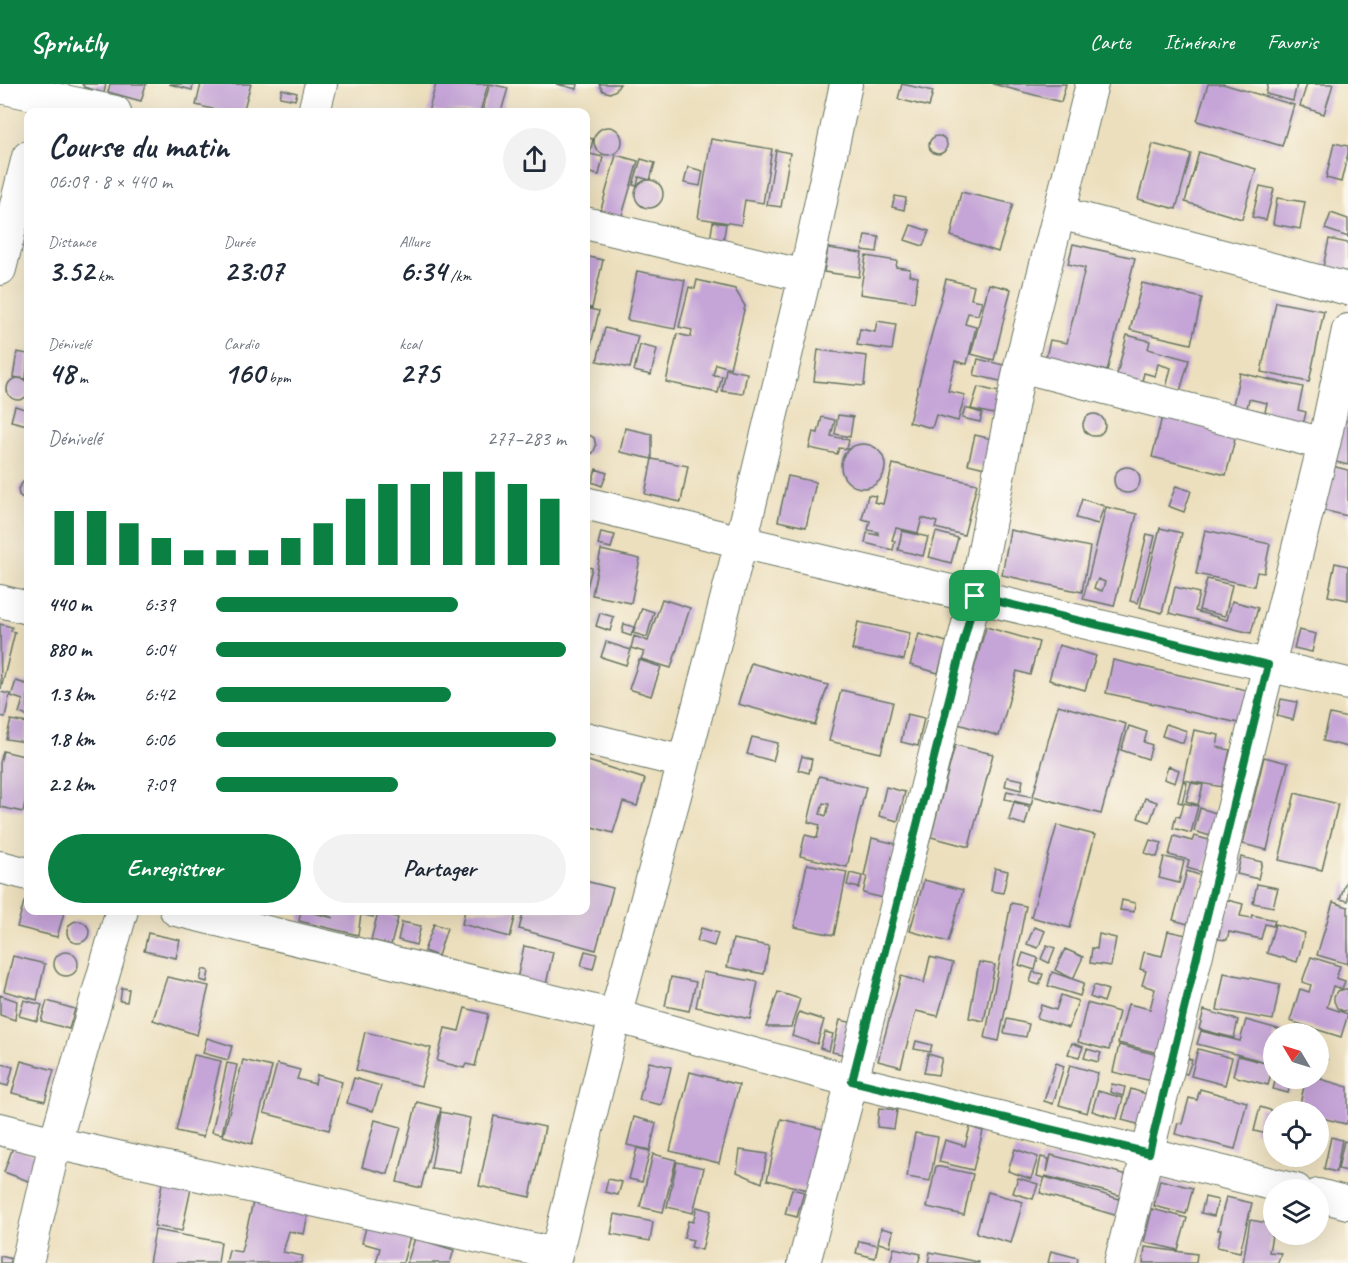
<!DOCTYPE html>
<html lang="fr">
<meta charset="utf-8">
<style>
:root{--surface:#fff;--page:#f2f2f3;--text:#1f2937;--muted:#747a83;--accent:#0b8043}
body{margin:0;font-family:Caveat,sans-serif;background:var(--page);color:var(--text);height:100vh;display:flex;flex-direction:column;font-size:22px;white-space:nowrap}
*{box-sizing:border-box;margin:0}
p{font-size:20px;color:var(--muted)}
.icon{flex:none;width:33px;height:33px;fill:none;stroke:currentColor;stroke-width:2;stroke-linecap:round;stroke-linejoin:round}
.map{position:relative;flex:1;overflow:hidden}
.side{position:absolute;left:24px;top:24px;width:566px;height:807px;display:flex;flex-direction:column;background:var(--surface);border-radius:12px;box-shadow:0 6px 24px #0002}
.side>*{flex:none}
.needle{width:39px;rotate:308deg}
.tools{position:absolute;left:1263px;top:939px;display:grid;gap:12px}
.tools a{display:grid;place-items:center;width:66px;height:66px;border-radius:50%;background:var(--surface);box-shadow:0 6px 24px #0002;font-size:30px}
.pin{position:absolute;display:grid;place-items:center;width:51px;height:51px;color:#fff;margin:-26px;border-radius:12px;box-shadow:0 3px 9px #0006}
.round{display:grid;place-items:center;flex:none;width:63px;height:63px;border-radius:32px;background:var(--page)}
.headline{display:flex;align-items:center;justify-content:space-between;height:102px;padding:0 24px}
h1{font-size:33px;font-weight:600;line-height:45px}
.figures{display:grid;grid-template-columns:repeat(3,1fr);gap:9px;height:102px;padding:6px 24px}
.figures div{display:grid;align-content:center}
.figures b{font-size:30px;font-weight:600}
.figures small{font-size:16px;font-weight:400}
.figures p{font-size:16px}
.chart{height:168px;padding:12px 24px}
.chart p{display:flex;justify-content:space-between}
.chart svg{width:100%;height:108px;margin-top:6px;stroke:var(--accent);stroke-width:6}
.action{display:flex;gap:12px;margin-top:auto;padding:12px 24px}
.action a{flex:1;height:69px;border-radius:36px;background:var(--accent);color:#fff;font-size:24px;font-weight:600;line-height:69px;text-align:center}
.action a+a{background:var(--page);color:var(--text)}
ul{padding:0 24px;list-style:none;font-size:20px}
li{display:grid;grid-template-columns:96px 72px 1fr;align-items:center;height:45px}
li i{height:15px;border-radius:8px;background:var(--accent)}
header{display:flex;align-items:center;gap:36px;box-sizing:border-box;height:84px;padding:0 30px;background:var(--accent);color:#fff}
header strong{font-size:28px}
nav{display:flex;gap:33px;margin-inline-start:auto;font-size:21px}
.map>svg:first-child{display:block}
.building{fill:#c5a4d7;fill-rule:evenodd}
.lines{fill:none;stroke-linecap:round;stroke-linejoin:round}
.minor-casing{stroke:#677664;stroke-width:34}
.minor{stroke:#fff;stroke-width:32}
.route-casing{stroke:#fff;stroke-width:12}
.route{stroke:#0b8043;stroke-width:8}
</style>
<header>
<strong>Sprintly</strong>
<nav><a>Carte</a><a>Itinéraire</a><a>Favoris</a></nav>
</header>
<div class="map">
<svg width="1348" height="1179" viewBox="0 0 1348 1179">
<rect width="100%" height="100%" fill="#fbf7ec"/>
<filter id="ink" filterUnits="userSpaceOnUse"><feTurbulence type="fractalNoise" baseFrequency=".0167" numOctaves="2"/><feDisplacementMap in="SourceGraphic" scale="12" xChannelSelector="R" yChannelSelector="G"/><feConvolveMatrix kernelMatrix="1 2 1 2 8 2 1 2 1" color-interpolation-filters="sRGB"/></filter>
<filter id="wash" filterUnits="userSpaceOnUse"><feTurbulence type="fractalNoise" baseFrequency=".008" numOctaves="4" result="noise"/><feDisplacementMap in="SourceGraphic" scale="24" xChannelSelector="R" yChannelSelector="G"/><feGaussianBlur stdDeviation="1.35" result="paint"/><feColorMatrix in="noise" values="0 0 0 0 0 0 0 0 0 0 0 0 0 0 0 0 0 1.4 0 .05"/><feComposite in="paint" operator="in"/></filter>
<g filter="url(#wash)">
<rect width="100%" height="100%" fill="#ecdfbd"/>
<g id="blocks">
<!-- building -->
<path class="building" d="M82,0H106L104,9L84,3Z
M110,0H146L141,17L108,8Z
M169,0H193L192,6Z
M201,0H251L243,28H224L196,21Z
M436,0H488L480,28H428Z
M490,0L508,4L501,28H482Z
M556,0H578L577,5Z
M599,0H620L616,6L610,9L603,7Z
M902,0L933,7L929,23L898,15Z
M993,0H1066L1061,18Z
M1208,0H1223L1294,21L1282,62L1197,37Z
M1268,0H1297L1293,17L1266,10Z
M1307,0H1333L1324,30L1300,22Z
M282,5L297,9L295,16L280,13Z
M594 57a14 14 0 1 1 28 0a14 14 0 1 1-28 0Z
M929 61a9 9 0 1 1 18 0a9 9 0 1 1-18 0Z
M585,53L593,55L590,70L603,73L599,91L585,88Z
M711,55L772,65L763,119L745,116L741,141L698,134Z
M1334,59L1348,62V69L1341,98L1326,94Z
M1153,60L1191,70L1176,125L1138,115Z
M776,66L790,69L781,123L767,121Z
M1199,68L1256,85L1242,135L1185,118Z
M616,71L638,77L621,135L600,129Z
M641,75L655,79L650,96L639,93L637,102L633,101Z
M688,83L703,87L700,102L684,99Z
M635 110a14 14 0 1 1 28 0a14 14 0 1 1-28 0Z
M1260,102L1274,105L1266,136L1252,133Z
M961,108L1013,120L998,168L951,152Z
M895,112L906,114L904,126L892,123Z
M1277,114L1305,118L1300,145L1273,140Z
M1331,129L1348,135V153L1325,145Z
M713,138L726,140L723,158L710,156Z
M911,141L929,147L923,162L905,156Z
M865,151L879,153L877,168L862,166Z
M1329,155L1348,159V188L1323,183Z
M1073,160L1135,174L1107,287L1046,273L1050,256L1067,259L1085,184L1068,180Z
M828,164L862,169L859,193L824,188Z
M585,172L603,176L592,224L585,223Z
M866,172L897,177L896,183L910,185L909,191L918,193L914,218L860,210Z
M637,187L685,196L675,245L627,236Z
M946,195L974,202L971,215L982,217L978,231L968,229L965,240L976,243L967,280L955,277L948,307L965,311L958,337L936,331L932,344L909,338Z
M697,196L735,205L745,222L730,284L716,280L713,291L722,292L718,309L666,298L677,250L691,253L692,246L679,243L689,203L695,205Z
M1142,199L1202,214L1191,260L1130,246Z
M989,200L1011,205L994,276L971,270Z
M1276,218L1324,227L1309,298L1261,288Z
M585,224L599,227L587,277H585Z
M877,237L896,240L892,266L857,261L860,245L875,248Z
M605,244L638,252L630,284L597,277Z
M1127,251L1150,257L1148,265L1189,276L1179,311L1165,308L1171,284L1158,280L1155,292L1144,289L1140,305L1115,298Z
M640,261L657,265L651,291L634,287Z
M818,266L867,272L864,302L814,297Z
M17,268L28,270L26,295L13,293Z
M978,275L1008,282L1004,298L974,291Z
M726,285L747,289L743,310L722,307Z
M1240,289L1303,303L1298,326L1306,328L1303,341L1232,325ZM1249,315L1267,319L1265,328L1247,324Z
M7 305a11 11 0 1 1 22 0a11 11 0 1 1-22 0Z
M978,303L999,308L994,330L971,325Z
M15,322L28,326L27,341L11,337Z
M965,324L982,329L980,338L962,334Z
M1083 341a11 11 0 1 1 22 0a11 11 0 1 1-22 0Z
M838,331L853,333L850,353L835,350Z
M822,333L835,336L831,352L849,356L847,365L839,364L837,370L809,364L813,348L818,349Z
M1162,333L1236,351L1226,391L1152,373Z
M1342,336L1348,337V381L1332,377Z
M625,344L652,350V375L620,368Z
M585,350L591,352L594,354L596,362L593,369L587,372H585Z
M975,351L992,355L985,384L968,380Z
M841 382a22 22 0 1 1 44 0a22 22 0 1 1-44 0Z
M652,375L688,382L681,418L645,410Z
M893,380L977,400L964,451L935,444L937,438L922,434L918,449L896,444L892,456L895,457L893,466L865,459L867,449L878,451V448L868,446L870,437L862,435L868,411L876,412L874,418L883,420Z
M1332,382L1348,386V432L1322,426Z
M1114 396a13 13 0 1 1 26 0a13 13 0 1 1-26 0Z
M596,385L607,389L602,402L592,398Z
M788,392L816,398L806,443L778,437Z
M23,398H28V416L24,415L19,411L18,405Z
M1176,402L1191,407L1184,428L1168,422Z
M1082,415L1104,422L1098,440L1076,434Z
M1106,423L1137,430L1114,522L1083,515ZM1098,495L1105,498L1102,507L1094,504Z
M1160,444L1182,449L1162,529L1140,523Z
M1010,446L1090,463L1082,508L1002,491Z
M1205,446L1270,460L1264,489L1257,488L1254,502L1196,490Z
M902,447L928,453L923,472L898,466Z
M601,448L615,451L611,464L598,461Z
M936,448L958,454L951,479L929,473Z
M1147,450L1155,452L1138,519L1130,517Z
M601,466L640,475L631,519L592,511Z
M1335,479L1348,482V516L1328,512Z
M585,482L592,484L586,507H585Z
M1207,495L1232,501L1225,532L1199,526Z
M1175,503L1199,509L1195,527L1227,536L1232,517L1258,524L1251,549L1169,529Z
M662,515L690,524L671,584L641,575L644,568L631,564L634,552L648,557Z
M642,524L654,528L647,553L633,549Z
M600,529L614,533L610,547L596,542Z
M858,538L910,549L904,576L852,566Z
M0,540L12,543L11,547L15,548L1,605Z
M624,540L634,543L631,552L622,549Z
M986,543L1039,558L1030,591L1017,587L999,652L958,640Z
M1299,546L1316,550L1312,568L1294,564Z
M919,550L947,558L938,589L910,581Z
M606,558L631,566L626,581L601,573Z
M1059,561L1096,572L1085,606L1049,596Z
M639,576L661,583L651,612L629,605Z
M1113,576L1251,607L1243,640L1106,609Z
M751,579L828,601L815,641L738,620Z
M28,594V632L19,629L23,616L11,612L16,597L26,600Z
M841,606L893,618L881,669L829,657Z
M0,608L10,610L5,633L0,632Z
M1281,615L1297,618L1293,636L1277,632Z
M1058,621L1126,640L1101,730L1033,712Z
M907,630L924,634L918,662L901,658Z
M1330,630L1348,634V663L1323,657Z
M11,636L28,639L25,658L6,655Z
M1166,640L1187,647L1183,659L1162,652Z
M1129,642L1147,648L1144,658L1152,661L1148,675L1121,666Z
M1194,646L1219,651L1217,663L1230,666L1222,703L1183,696Z
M752,653L778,659L773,677L747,670Z
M955,661L993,670L969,763L931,753Z
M3,667L28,673V705L23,728L0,723V679Z
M802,672L812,675L809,689L798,686Z
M1264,673L1288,679L1267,766L1243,760Z
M585,676L645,695L637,722L623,718L613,749L585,741Z
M1168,682L1179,686L1175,699L1164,695Z
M819,692L866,703L847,783L800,772L805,751L817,754L820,741L808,738ZM823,719L829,720L826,732L820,730Z
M1007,693L1023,696L1021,706L1005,702Z
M1183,697L1187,699L1182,719L1178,718Z
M1191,699L1203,701L1198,721L1186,717Z
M886,703L905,708L898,737L879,732Z
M1007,707L1033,713L1031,721L1005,715Z
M1295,709L1338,720L1322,786L1279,776Z
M1145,714L1157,718L1150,738L1138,734Z
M1014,718L1030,723L1025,741L1009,736Z
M1184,719L1198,722L1191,749L1173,744L1176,732L1180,733Z
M1200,724L1216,729L1210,752L1194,747Z
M1057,741L1095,751L1070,844L1031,833Z
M1174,752L1192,757L1194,752L1213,757L1204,789L1187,784L1189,776L1169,771Z
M872,754L896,760L883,814L863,809L867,793L864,792Z
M1150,756L1162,759L1157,773L1145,769Z
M1164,773L1184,777L1179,799L1159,794Z
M1241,773L1262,778L1258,795L1237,790Z
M807,780L847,788L834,851L794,843Z
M995,784L1008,787L1003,809L991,807Z
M1187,787L1202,792L1188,840L1173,836Z
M850,789L862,792L859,804L847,801Z
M924,796L963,806L948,858L910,847Z
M585,797L613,804L596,866L519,845L524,826H585Z
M1346,797L1348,798V817L1340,815Z
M1257,800L1278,804L1273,823L1253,819Z
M1220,814L1243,820L1240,832L1251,834L1252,831L1275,836L1273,842L1265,840L1261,855L1229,848L1227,856L1218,855L1220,847L1213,845Z
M1122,816L1135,819L1134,828L1120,826Z
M24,818L28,819V826H55L64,829L57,853L17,843Z
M1333,818L1348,823V880L1317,871Z
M1011,819L1026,822L999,957L985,954Z
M301,826H309V828L334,834L322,830L323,826H375L373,833L361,830L358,851L299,837Z
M465,826H517L510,853L462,840Z
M378,828L398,834L391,861L371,856Z
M67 848a11 11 0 1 1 22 0a11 11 0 1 1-22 0Z
M402,838L421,842L416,861L398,856Z
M434,840L447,844L438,872L424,867Z
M1275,840L1305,849L1297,878L1267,869Z
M1034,843L1045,847L1038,864L1027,860Z
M701,844L718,849L714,862L697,857Z
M1168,847L1191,852L1162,970L1118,959L1128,920L1150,925L1155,905L1142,901L1146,887L1140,885L1144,868L1162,872Z
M148,849L180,856L176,874L144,867Z
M1099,850L1116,854L1111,882L1090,879L1092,864L1097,865Z
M733,855L769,862L764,890L727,883Z
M1047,861L1055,864L1049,879L1041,875Z
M524,862L553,868L546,901L517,895Z
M1065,865L1083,873L1073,895L1055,886Z
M585,867L597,870L593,885L581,882Z
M54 880a12 12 0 1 1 24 0a12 12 0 1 1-24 0Z
M1023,869L1038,874L1035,886L1019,881Z
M13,872L45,880L37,916L4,907Z
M930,873L953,879L938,932L916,927L901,983L878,977L901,892L924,899Z
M1311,873L1340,882L1336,894L1345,897L1342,905L1333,902L1327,923L1348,930L1341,953L1290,937L1300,905L1309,908L1311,901L1302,898Z
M979,878L995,881L984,937L969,934Z
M203,885L209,887L207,898L200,896Z
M703,888L758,898L750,935L696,923Z
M1033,888L1043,890L1039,901L1030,898Z
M1052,888L1084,899L1080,912L1048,902Z
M1224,889L1280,900L1273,936L1217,926Z
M167,893L209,902L197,951L153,936Z
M671,893L696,898L689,927L665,922Z
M1094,901L1108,906L1104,918L1090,913Z
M122,904L129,905L127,918L120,917Z
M1345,905H1348V926L1343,927L1337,924L1334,917V913L1338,907Z
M778,908L800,915L791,943H766Z
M0,911L17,917L15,936L0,931Z
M1061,911L1078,917L1069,944L1037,934L1041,921L1056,926Z
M24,916L42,921L37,937L19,932Z
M47,917L75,925L69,945L41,937Z
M1087,919L1119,928L1109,966L1078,958Z
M465,924L488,930L475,982L466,980L464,984L437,977L445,944L459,947Z
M1204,926L1238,936L1234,954L1199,945Z
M799,928L824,936L817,960L792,952Z
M1007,935L1029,940L1026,953L1004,949Z
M840,936L854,939L846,971L832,968Z
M1246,936L1285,947L1284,950H1274V980L1197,960L1201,947L1240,957Z
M365,948L431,964L421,1002L356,986Z
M825,948L833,950L829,967L820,964Z
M207,954L232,962L228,976L203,969Z
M916,957L932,961L930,968L914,965Z
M1072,959L1083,963L1079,973L1068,970Z
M1119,961L1158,971L1152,997L1113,988Z
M1087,965L1101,969L1098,978L1084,974Z
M1198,965L1232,974L1225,1001L1191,992Z
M928,970L942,974L938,991L924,989Z
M194,971L221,977L203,1053L176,1047Z
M1238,972L1273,981L1268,1001L1233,992Z
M1318,972L1327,975L1321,994L1318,993Z
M1183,973L1192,976L1187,990L1179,988Z
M243,976L272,983L252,1060L223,1052Z
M21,977L54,986L45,1017L12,1009Z
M649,978L671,983L662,1021L639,1016Z
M227,979L237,981L222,1050L212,1048Z
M1056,979L1064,982L1053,1020L1044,1017Z
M2,980L13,983L8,1002L0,1000V986Z
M277,980L300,986L297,995L315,1000L317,991L342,998L329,1046L264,1029Z
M1070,981L1098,989L1087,1029L1059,1021Z
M690,988L739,1001L719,1079L670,1067Z
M354,994L381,1002L373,1027L347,1019Z
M1276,994H1292L1288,1009L1273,1005Z
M1306,994H1317L1348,1003V1035L1346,1040L1318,1033V1028H1298Z
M1112,1000L1125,1003L1123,1012L1110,1008Z
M1131,1005L1149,1011L1141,1041L1122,1036Z
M1200,1005L1247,1018L1235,1065L1175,1050L1178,1039L1182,1040L1189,1014L1197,1016Z
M1098,1007L1123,1014L1117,1035L1092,1027Z
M417,1018L441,1024L421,1104L397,1098Z
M1260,1023L1273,1027L1267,1050L1254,1047Z
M879,1024L897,1026L894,1045L877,1043Z
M441,1028L470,1034L460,1088L431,1084Z
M494,1032L545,1043L530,1113L479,1102Z
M634,1033L656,1039L650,1066L627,1061Z
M781,1035L823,1045L808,1106L767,1096Z
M375,1036L401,1043L388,1090L362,1083Z
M970,1043L983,1047L973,1086L939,1078L945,1056L965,1062Z
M915,1049L938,1053L930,1097L907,1093Z
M1331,1053L1342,1056L1336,1088L1324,1085Z
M1344,1057L1348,1058V1087L1338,1085Z
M13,1063L40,1072L31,1098L4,1088Z
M637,1064L650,1067L642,1098L629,1095Z
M1015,1065L1038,1073L1031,1095L1008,1087Z
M740,1066L767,1070L762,1099L737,1088Z
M653,1070L676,1076L663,1128L640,1123Z
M1051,1071L1128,1091L1123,1112L1045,1092L1044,1094L1037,1092L1041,1073L1049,1075L1047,1088Z
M677,1078L704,1084L693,1129L667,1123Z
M936,1082L973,1090L964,1131L927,1123Z
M164,1089L193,1095L182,1147L154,1142Z
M1045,1093L1123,1116L1118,1132L1040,1109Z
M1018,1094L1038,1100L1033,1115L1013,1109Z
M608,1095L622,1098L618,1111L605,1108Z
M1160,1096L1193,1104L1186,1130L1154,1122Z
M792,1105L804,1108L797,1133L785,1130Z
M988,1108L1023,1118L1011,1159L976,1149Z
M1205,1113L1218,1116L1214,1132L1201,1129Z
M1226,1113L1252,1119L1240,1168L1217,1163L1221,1146H1218Z
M254,1114L309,1126L304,1150L289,1147L283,1168L303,1172L301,1179H226L229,1166L241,1168Z
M697,1123L711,1127L702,1166L691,1163L693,1156L684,1154L688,1137L693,1138Z
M1152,1125L1187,1134L1178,1166L1144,1158Z
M615,1130L653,1138L650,1157L611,1150Z
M368,1136L411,1148L403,1179H376L380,1164L362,1159Z
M1250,1136L1274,1140L1269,1168L1281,1169L1278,1179H1243Z
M881,1144L893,1147L890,1162L878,1159Z
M155,1146L221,1158L218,1179H149Z
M415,1154L454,1166L450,1179H407Z
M859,1157L878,1161L875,1174L856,1169Z
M1145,1163L1197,1170L1196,1179H1143Z
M894,1164L921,1170L918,1179H890Z
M1051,1167L1078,1174L1077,1179H1048Z
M930,1168L979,1178V1179H928Z
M0,1172L13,1175L12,1179H0Z"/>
</g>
</g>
<g filter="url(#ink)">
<use href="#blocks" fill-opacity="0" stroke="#677664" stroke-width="1.5"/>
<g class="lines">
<!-- minor casing -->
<g class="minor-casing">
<path id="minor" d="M0,3L115,28
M314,28L321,0
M1060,129L1348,205
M585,139L805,192
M0,185L28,73
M1020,282L1324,360
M585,419L741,458L1348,600
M0,517L28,524
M585,654L684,678
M0,783L28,790
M176,826L615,932L852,997L1296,1106
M0,1045L55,1059L556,1170
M1318,1111L1348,1119
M27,1179L55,1059L122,826
M554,1179L615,932L684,678L741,458L805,192L846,0
M804,1179L852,997L975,512L1020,282L1092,0
M1120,1179L1324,360L1348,246"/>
</g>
<!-- minor -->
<use href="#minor" class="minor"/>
</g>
</g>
<g class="lines" filter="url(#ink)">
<!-- route casing -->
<g class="route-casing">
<path id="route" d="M975,512L1268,581L1149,1069L852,997Z"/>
</g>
<!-- route -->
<use href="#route" class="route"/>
</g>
</svg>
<div class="tools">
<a><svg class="needle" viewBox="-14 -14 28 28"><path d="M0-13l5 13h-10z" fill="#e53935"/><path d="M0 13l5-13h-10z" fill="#747a83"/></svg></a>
<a><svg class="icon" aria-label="locate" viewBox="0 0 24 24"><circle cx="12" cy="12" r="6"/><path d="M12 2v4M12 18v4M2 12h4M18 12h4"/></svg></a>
<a><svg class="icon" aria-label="layers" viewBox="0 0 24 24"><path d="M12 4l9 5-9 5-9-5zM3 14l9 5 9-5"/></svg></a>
</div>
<div class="pin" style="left:975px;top:512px;background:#1e9e55"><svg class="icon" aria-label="arrive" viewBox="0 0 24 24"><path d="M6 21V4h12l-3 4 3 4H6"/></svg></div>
<section class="side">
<div class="headline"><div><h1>Course du matin</h1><p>06:09 · 8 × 440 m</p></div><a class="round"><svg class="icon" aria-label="share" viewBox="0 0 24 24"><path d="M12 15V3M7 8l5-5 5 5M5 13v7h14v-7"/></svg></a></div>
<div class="figures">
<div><p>Distance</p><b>3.52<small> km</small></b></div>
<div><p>Durée</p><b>23:07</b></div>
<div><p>Allure</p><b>6:34<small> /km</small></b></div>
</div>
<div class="figures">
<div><p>Dénivelé</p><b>48<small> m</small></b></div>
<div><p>Cardio</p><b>160<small> bpm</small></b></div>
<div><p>kcal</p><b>275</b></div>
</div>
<div class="chart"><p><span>Dénivelé</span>277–283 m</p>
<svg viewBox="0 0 160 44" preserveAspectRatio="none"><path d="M5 44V22M15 44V22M25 44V27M35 44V33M45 44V38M55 44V38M65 44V38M75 44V33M85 44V27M95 44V17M105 44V11M115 44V11M125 44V6M135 44V6M145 44V11M155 44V17"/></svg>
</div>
<ul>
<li><b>440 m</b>6:39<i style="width:69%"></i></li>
<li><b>880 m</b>6:04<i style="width:100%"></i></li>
<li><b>1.3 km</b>6:42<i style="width:67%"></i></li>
<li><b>1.8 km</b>6:06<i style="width:97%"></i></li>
<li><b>2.2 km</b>7:09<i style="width:52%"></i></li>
</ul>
<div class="action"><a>Enregistrer</a><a>Partager</a></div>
</section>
</div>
